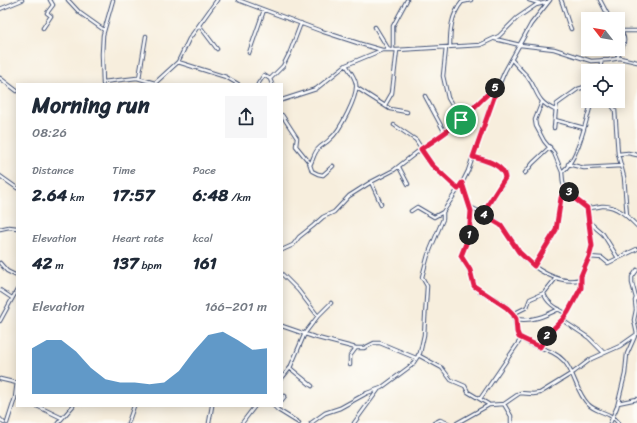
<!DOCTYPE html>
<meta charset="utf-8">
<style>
:root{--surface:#fff;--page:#f6f6f7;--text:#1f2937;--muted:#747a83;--accent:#1f6fb2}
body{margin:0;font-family:Sriracha,sans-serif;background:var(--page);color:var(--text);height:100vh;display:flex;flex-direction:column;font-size:15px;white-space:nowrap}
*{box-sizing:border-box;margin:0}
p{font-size:13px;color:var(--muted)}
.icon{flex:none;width:22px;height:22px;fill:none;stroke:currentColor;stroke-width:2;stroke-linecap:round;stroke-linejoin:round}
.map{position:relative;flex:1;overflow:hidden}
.drawer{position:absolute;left:16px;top:83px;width:267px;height:324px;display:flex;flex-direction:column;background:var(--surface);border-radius:0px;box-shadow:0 2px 10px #0003}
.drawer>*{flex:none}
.needle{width:26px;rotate:301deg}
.controls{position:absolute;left:581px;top:12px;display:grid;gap:8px}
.controls a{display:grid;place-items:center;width:44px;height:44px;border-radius:0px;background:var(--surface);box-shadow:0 2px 10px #0003;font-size:20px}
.pin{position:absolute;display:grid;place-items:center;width:34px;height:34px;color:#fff;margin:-17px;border:2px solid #fff;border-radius:50%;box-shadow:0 1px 4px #0007}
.km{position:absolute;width:20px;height:20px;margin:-10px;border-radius:50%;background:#222;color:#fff;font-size:11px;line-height:20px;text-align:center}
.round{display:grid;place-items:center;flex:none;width:42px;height:42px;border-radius:0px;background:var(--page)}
.head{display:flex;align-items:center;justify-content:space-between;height:68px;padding:0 16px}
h1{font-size:22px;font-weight:800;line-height:30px}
.stats{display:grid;grid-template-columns:repeat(3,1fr);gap:6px;height:68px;padding:4px 16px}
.stats div{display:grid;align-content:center}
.stats b{font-size:17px;font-weight:800}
.stats small{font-size:11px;font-weight:400}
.stats p{font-size:11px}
.chart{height:112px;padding:8px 16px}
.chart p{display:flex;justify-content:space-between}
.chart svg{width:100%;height:72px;margin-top:4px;fill:var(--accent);opacity:.7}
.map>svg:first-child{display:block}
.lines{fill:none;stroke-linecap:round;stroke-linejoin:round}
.street-casing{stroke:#3c4c71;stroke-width:4.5}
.street{stroke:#fff;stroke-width:2.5}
.route-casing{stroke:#fff;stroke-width:8}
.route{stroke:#e11d48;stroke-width:5}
</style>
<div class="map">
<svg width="637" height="423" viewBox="0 0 637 423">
<rect width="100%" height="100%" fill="#fdfcf7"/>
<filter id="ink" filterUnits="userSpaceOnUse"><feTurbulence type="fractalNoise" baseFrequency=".025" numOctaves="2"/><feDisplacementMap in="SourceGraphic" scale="8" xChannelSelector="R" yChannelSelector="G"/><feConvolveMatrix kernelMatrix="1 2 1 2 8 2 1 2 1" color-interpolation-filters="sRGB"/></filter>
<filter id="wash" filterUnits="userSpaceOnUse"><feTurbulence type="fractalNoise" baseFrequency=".012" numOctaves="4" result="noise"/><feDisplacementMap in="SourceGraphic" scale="16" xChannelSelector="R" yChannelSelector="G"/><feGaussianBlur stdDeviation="0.9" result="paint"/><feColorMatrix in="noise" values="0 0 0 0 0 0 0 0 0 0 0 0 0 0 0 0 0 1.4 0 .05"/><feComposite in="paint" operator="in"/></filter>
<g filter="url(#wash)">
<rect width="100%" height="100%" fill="#f7eedd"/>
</g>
<g filter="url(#ink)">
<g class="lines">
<!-- street casing -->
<g class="street-casing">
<path id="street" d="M68,0L80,13L104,30
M238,0L321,31L361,44L382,50H397L480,45L499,36L517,18L536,5L548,2
M529,0L539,3
M561,0C565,9 566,19 571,29
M600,0L610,19
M0,9L22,0
M199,25L217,49
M375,27L389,50
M43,28L51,16L47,13L53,5L50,0
M621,31H637
M495,39L520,45L554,49L591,61L609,60L620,58L637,62
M450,47C450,31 451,15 462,2L471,0
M446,48L443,76L448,98L461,120
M393,50V26L407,0
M249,53L264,10
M617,58C623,45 629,40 618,28
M512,60C517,66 522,71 527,76C539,91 534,100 555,110
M178,62L226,77L238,84
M599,71L602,60
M0,78L17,91
M139,78L146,36
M103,82L137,78L155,83
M103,84L102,54L103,35L113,0
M154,84L178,62L189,39L217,0
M258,84L264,75L270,79
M272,84L270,79L283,66L290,52L301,23
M357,88L390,109L407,112
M425,96L445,133
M282,100L316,89L346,65L382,50
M607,101L611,104L615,110L618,154L624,177L627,216
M542,102L535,120L536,126L544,141L554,153L562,172L563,183L565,188L576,200L587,208C592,208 597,207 602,206C617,205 628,217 637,226
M385,105L392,93L397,50
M282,115L297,138L296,146L309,162L312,171L318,174L323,175L333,166
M555,120L584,128
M394,125L416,140L432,165L458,189
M554,128L556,108L557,104L578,89L588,86
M618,154L628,153L637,155
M473,157C485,161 498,163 505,174L504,181L482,214
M568,164L584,168L621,166
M310,165C313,160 314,153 318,149C321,145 327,143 330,139C340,131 358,96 356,84C355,77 350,71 346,65
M399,167L408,184
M562,172C578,160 586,120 592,101
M525,173L533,163L550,147
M0,176L17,188
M371,182L381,204
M462,183L471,211L469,235L461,256C463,262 468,266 470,272C473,278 472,284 477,289C488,298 504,301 512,313C518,320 513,332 521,338C534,349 551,347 564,361C575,373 576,392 588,404C596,413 610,411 618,423
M470,207C480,212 492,217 500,224C508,231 512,243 519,252C532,268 560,286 581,279
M411,211L417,207L434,217L443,212
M590,223L603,234L618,258
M0,229L9,227L17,228
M282,250L293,245L299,237L313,226L323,217L334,212L349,196L371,182L394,170L421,149L451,128L468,114L490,91L497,86
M589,257L602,258L608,263L637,249
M0,263L7,271L17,276
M534,266L556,230L561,198L565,188
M637,270L632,277V283L636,298L635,301L636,310L634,320L637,334
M282,274L298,290L318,316
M0,290L12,298
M544,293C546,303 558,309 567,314
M513,314L527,307L530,299L544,293L556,278
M516,319C531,322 545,316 559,309
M562,320L589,338L604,353
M0,321L17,290
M282,326L314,337L356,348H364L374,343H380L416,358
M540,347L548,334L563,319L568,312L581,289V276L589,257L592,245L587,208
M418,355L442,368L451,380L465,386L468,392L488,404
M350,365V356L356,348
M290,368L312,386
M282,378L290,368L305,333L318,316L331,303
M0,379L17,383
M480,399L521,339
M282,400L285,396
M618,403L637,399
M504,404L511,416V423
M37,406L62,418
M274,406L278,410L299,423
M0,419L4,423
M7,423L15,398L17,382
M58,423L73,406
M128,423L134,406
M209,423L212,406
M242,423L255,406
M311,423L325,413L340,408L367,393L381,388L412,365L420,353L424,335L427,286L422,277L428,255L443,219V212L462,183L468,171L492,101L505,71L531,24L550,0
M354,423L378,390
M434,423L440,420L448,423
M457,423L489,405L504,404L520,393L533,394L540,393L574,372L591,359L620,346L637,334
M610,423L617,407L625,374L627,354L635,336"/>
</g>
<!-- street -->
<use href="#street" class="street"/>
</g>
</g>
<g class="lines" filter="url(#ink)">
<!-- route casing -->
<g class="route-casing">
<path id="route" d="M498,86L473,157C484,160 504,164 505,178L482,214L501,225L519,252L534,266L556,230L561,198L565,188L574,198L587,208L592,246L589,257L581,276V288L568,312L563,319L548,334L540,347L519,337L517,332L516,319L513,314L507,308L474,286L470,270L461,256L469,236L471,211L462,183L458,189L432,165L421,149C435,140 448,131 461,120C474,109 484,95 498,86Z"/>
</g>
<!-- route -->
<use href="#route" class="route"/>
</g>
</svg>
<div class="controls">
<a><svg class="needle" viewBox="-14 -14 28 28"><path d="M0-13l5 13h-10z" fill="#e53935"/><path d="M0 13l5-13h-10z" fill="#747a83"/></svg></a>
<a><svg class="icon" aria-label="locate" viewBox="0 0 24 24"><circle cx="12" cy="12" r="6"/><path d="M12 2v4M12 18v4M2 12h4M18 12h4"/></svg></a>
</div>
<div class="pin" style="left:461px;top:120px;background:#1e9e55"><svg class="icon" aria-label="arrive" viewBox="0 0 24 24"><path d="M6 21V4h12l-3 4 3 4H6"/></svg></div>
<b class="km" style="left:469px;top:235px">1</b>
<b class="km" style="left:547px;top:336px">2</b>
<b class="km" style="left:569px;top:192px">3</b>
<b class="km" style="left:484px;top:215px">4</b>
<b class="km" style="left:495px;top:88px">5</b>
<section class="drawer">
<div class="head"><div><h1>Morning run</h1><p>08:26</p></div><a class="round"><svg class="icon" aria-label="share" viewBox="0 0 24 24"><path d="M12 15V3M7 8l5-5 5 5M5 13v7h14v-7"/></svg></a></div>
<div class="stats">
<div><p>Distance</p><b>2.64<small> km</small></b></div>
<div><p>Time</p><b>17:57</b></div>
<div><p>Pace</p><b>6:48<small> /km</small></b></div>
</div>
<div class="stats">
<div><p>Elevation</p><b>42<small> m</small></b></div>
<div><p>Heart rate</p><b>137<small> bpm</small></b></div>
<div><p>kcal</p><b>161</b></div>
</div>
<div class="chart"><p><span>Elevation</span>166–201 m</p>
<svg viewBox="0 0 160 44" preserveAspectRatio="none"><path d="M0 44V16L10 11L20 11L30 18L40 28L50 35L60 37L70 37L80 38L90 37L100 30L110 18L120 8L130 6L140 11L150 17L160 16V44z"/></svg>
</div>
</section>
</div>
